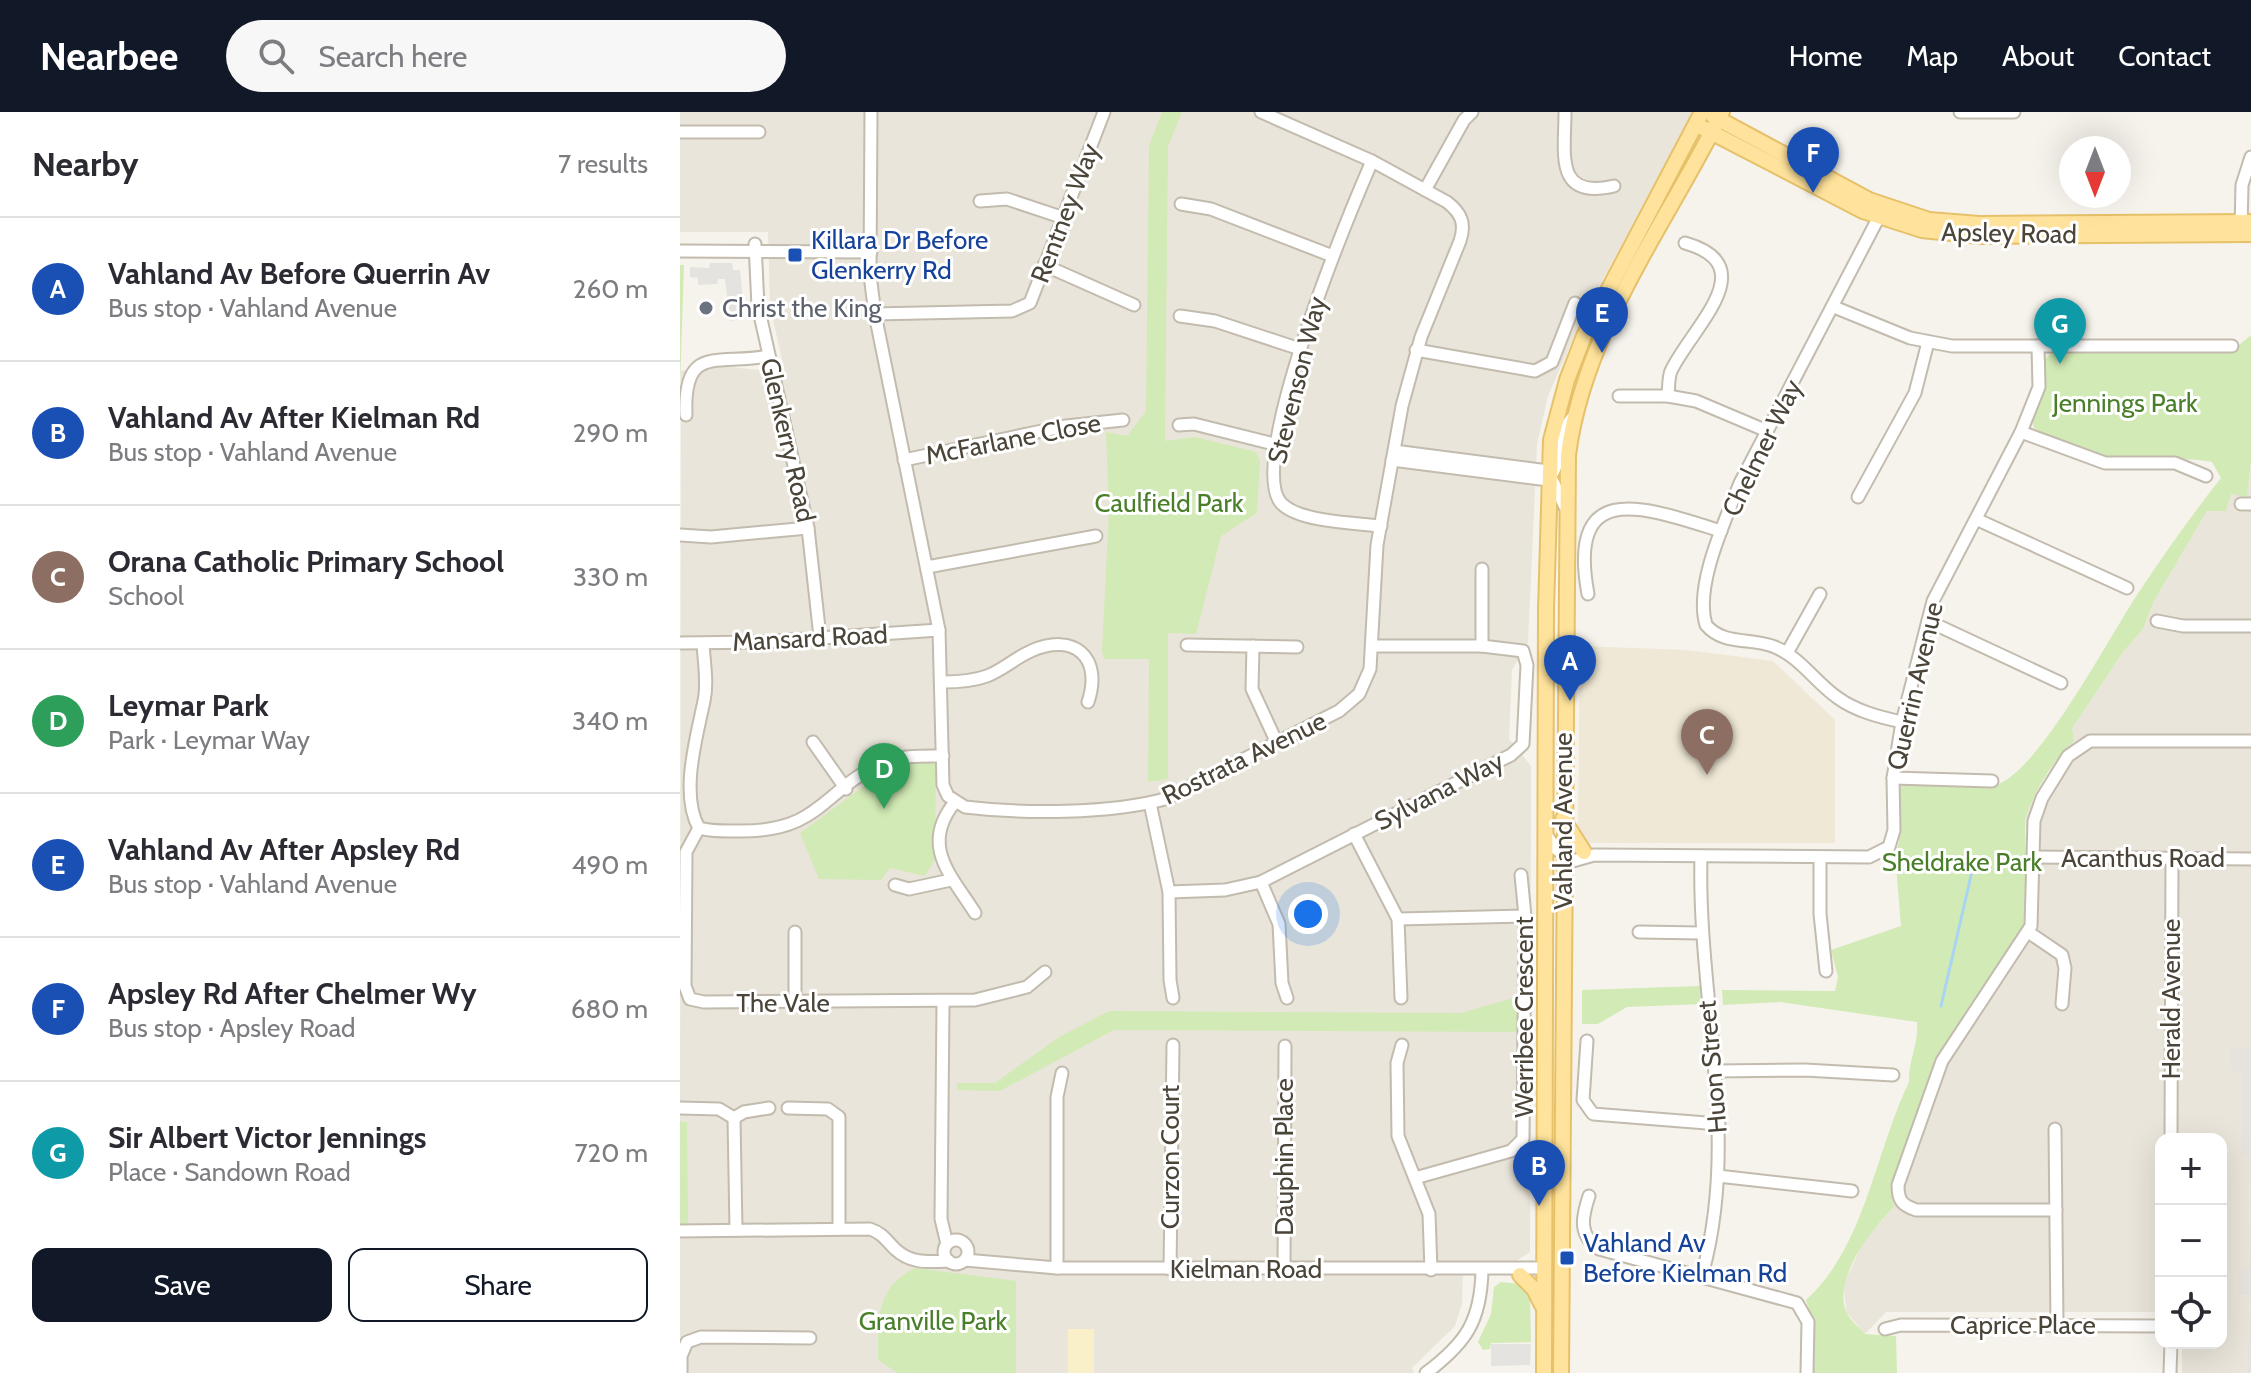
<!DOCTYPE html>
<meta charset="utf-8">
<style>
body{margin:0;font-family:Cabin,sans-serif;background:#f7f7f7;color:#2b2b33}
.controls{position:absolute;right:24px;bottom:24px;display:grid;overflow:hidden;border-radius:16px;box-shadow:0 8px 32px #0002}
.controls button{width:72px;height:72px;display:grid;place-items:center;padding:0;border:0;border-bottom:2px solid #e1e1e2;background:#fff;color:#2b2b33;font:40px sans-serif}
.compass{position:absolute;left:1379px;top:24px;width:72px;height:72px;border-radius:50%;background:#fff;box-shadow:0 8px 32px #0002;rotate:180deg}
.you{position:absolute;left:628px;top:802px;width:28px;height:28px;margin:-20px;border:6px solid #fff;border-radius:50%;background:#1a73e8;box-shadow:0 0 0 12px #1a73e833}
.badge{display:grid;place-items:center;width:52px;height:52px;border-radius:50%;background:#111827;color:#fff;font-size:26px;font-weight:700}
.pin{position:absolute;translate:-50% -66px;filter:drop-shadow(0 2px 4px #0008)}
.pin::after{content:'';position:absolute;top:42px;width:28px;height:24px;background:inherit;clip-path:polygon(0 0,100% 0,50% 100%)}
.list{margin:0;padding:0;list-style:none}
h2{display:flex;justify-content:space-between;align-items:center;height:104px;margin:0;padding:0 32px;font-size:34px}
h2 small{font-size:26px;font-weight:400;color:#7c7c81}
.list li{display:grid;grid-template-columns:52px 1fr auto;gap:24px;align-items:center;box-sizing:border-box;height:144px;padding:0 32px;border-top:2px solid #e1e1e2}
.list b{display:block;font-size:30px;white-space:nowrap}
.list p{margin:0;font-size:26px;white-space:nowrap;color:#7c7c81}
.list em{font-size:26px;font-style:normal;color:#7c7c81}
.actions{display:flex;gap:16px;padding:24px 32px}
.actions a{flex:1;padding:18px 0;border:2px solid #111827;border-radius:16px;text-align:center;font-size:28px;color:#111827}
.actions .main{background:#111827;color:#fff}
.icon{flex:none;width:44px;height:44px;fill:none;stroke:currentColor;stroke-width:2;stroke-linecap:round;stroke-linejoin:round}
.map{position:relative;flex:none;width:1571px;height:1261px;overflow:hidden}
header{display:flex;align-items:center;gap:48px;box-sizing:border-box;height:112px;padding:0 40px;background:#111827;color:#fff}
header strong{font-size:38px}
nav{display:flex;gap:44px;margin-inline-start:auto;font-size:28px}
.search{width:560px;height:72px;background:#f7f7f7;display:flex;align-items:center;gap:20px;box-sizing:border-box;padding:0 28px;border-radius:44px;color:#7c7c81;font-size:30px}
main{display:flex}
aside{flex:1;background:#fff}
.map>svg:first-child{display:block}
.residential{fill:#eae5da}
.industrial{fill:#e6e2dd}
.education{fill:#efe8d6}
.green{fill:#d2eab5}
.sand{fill:#f9efc9}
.parking{fill:#e5e3e0}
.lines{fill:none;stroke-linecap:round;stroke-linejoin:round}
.stream{stroke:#a9d4f2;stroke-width:3}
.minor-casing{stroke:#c2bbae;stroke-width:15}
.major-casing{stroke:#e6c16a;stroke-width:18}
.minor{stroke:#fff;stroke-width:11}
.major{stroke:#ffe39c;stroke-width:14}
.transit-dot{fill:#1a4fb4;stroke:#fff;stroke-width:3}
.worship-dot{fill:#6b7280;stroke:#fff;stroke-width:3}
.labels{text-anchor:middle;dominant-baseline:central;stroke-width:6;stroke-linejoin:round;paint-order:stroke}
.street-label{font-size:26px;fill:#4b4439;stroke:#fff}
.transit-label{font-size:26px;fill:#164399;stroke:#fff;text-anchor:start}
.worship-label{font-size:26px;fill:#5b616d;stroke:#fff;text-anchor:start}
.park-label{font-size:26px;fill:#4a7f2a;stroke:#fff}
</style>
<header>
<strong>Nearbee</strong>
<div class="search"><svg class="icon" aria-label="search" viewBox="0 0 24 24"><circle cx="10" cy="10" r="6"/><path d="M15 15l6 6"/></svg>Search here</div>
<nav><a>Home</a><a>Map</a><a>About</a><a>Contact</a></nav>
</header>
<main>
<aside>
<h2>Nearby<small>7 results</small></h2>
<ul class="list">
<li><span class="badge" style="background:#1a4fb4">A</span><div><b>Vahland Av Before Querrin Av</b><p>Bus stop · Vahland Avenue</p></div><em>260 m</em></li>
<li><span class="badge" style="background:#1a4fb4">B</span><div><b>Vahland Av After Kielman Rd</b><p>Bus stop · Vahland Avenue</p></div><em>290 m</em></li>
<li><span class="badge" style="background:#8d6e63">C</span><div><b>Orana Catholic Primary School</b><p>School</p></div><em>330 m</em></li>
<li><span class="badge" style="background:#2e9e5b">D</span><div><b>Leymar Park</b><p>Park · Leymar Way</p></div><em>340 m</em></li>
<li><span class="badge" style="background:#1a4fb4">E</span><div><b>Vahland Av After Apsley Rd</b><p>Bus stop · Vahland Avenue</p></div><em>490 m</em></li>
<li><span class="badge" style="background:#1a4fb4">F</span><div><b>Apsley Rd After Chelmer Wy</b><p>Bus stop · Apsley Road</p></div><em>680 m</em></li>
<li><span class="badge" style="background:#0f9aa8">G</span><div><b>Sir Albert Victor Jennings</b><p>Place · Sandown Road</p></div><em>720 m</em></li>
</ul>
<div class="actions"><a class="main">Save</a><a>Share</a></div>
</aside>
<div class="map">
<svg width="1571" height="1261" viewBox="0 0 1571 1261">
<rect width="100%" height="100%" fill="#f6f3ec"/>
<g class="residential">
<polygon points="0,0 1013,0 902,206 868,284 857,332 848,531 832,558 829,627 851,654 850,1140 836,1149 783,1149 782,1192 775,1214 732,1256 734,1261 0,1261 0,1113 7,1112 7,1010 0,1009 1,259 39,254 79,258 103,252 90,194 88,120 0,120"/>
<polygon points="1571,349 1571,935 1551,936 1551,959 1562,959 1561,1044 1570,1045 1569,1157 1559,1158 1559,1183 1570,1184 1567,1261 1502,1261 1502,1231 1541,1231 1541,1027 1481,1027 1481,1200 1206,1200 1185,1222 1167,1201 1163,1173 1185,1127 1214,1095 1211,1077 1267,932 1341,823 1348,739 1345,708 1351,691 1384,638 1394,629 1391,616 1443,540 1463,517 1474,489 1527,399 1551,382 1567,384"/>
</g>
<polygon class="industrial" points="1550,935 1571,935 1571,1261 1567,1261 1570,1184 1559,1183 1559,1157 1569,1156 1570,1046 1561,1045 1562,960 1551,959"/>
<polygon class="education" points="900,534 1007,538 1093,549 1155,608 1155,731 907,731 898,718"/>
<g class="green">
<polygon points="482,0 502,0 488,34 485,329 515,325 576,340 580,349 577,401 541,424 516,522 488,521 488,667 468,670 469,547 424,547 422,538 429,398 426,320 447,324 466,299 469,34"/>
<polygon points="0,153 4,153 0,274"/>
<path d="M1571,223V349L1567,385L1551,382L1546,399H1527L1474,489L1463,517L1443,540L1392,616L1394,629C1373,648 1353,681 1345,708L1347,809L1267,932L1211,1077L1214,1095C1192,1117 1149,1170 1168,1203C1172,1210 1180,1216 1185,1222L1216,1224L1217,1261H1133V1212L1126,1188C1185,1135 1195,1040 1229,970C1228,949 1239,932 1237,910L1100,890L1043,893L1042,878L1155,879L1158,865L1151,838L1221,814L1215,742L1219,730V677L1224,670L1318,672C1359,658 1429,526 1455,486C1482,445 1511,404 1541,366L1532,350C1496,343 1459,351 1424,345C1401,341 1374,329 1354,316L1352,309L1364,277V248L1375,237L1552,239Z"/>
<polygon points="228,649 256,652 255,747 245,764 210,756 201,768 139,767 120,721 187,672"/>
<polygon points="1020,874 1021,892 947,895 918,912 902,912 902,878"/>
<polygon points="840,884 840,920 434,918 320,979 277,978 277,971 315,971 379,925 429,899 781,901"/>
<polygon points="0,1009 7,1010 8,1112 0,1113"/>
<path d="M235,1156L336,1169V1261H218L198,1248C198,1208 195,1176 235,1156Z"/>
<polygon points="821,1170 840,1172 850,1185 851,1230 811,1231 810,1237 803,1238 798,1230 811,1202 814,1175"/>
</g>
<rect class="sand" x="388" y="1217" width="26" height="44"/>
<g class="parking">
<polygon points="30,151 52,151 53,158 60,158 65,207 50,209 45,167 38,167 37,172 18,173 18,166 10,165 10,155 29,156"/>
<polygon points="811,1232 851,1232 850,1253 811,1254"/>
</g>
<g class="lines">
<polyline class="stream" points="1261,894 1293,755"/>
<g class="minor-casing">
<g id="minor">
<path d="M191,0L190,163L195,202L259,518L263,673L268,684L285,695C343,702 430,702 485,687L659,599L679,582L690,557L697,433L722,294L741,225L780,129C786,111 781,101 767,90L692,49L581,0"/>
<path d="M885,0C885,42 874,88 934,74"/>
<polyline points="1280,0 1334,0"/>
<polyline points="0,20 79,20"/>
<path d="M692,49C670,100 565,350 601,391C618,410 676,411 701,414"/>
<polyline points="745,78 784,8 792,0"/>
<polyline points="300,89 327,87 384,106"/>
<polyline points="501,92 531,97 650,143"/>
<path d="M1202,99L1060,371C1045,409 1014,474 1026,513C1044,534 1071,525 1095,535C1121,546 1135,570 1158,586C1176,599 1199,605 1222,610"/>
<polyline points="1561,117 1562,73 1571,45"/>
<polyline points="75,132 78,194 128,416 140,525"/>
<polyline points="145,132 191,132"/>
<polyline points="0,139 191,140"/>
<polyline points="364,153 454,193"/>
<polyline points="1154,195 1230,226 1272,234 1552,234"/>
<polyline points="195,202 332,199 350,191 424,0"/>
<polyline points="500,204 535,209 620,237"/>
<polyline points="736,238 855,259 872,250 895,191"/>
<polyline points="939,284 988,284 1016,289 1087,319"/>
<path d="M988,284C989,276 988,266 991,259C1012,215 1085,154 1005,131"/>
<path d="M6,303C3,231 38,254 88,244"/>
<polyline points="499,313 514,312 598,333"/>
<polyline points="1341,320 1425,351 1495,351 1526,364"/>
<polyline points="714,339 868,359 885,395"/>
<polyline points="224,348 386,314 443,308"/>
<path d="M712,348L868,368C885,347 877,320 894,304"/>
<polyline points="1178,385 1235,281 1248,230"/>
<polyline points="1561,392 1571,392"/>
<polyline points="1298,408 1447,476"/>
<polyline points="0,423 31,425 128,416"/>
<polyline points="247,455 416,424"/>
<path d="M908,482C886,364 967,396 1041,419"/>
<polyline points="1248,509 1381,571"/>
<polyline points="1477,509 1503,514 1571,514"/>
<polyline points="0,531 80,530 259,518"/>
<path d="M23,532C24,550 28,571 24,589C16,627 0,683 19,716C33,720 47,719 62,719C141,719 143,678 202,651C221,643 243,644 263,644"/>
<polyline points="507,533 617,535"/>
<polyline points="573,534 572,577 597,631"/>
<polyline points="802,534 802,457"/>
<polyline points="1107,541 1140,482"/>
<path d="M263,570C278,570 293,569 307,564C323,558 335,546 351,539C394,520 423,545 408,590"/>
<polyline points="133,630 166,677"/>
<polyline points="1213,666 1312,669"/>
<path d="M275,690C239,734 272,764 295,801"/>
<polyline points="470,691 489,780 490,868 493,886"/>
<polyline points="19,716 6,740 5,874 10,887 24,890 295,888 347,875 365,860"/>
<polyline points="674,722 718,807 721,886"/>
<polyline points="866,722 876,737 893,749 914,743 1189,745 1209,735 1214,718 1213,666 1222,610 1253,489 1341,320 1359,275 1358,234"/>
<path d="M1021,745C1017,884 1061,1026 1022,1163"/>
<polyline points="1140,745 1140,802 1146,859"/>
<polyline points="1354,745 1571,747"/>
<polyline points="581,770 599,812 602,871 607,886"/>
<polyline points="215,773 229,777 271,768"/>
<polyline points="489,780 545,778 581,770 831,643 843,632 847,553 843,539 802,534 694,534"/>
<polyline points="718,807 845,804"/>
<polyline points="959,820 1021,821"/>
<polyline points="1348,820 1382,843 1385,856 1382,892"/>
<polyline points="115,891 115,820"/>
<polyline points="263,891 261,1107 267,1132"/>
<polyline points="907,929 903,988 913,1002 1039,1012"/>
<polyline points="722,933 717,951 718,1024 749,1102 751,1158"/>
<polyline points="1035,959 1125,958 1213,963"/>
<polyline points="0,996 39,997 54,1006 56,1118"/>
<polyline points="108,996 148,997 159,1005 159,1116"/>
<polyline points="54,1006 64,1000 89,996"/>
<polyline points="1375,1017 1377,1212"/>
<polyline points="1491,1027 1492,746"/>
<polyline points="1038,1064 1172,1079"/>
<polyline points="735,1066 831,1039 843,1027 845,804 841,763"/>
<path d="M909,1084C902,1105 898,1123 919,1137L1117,1191L1128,1210L1127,1261"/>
<path d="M1376,1098H1236C1222,1093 1218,1089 1218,1073L1262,949L1351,814L1354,709L1362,686L1388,644L1410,629H1571"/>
<path d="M0,1119L190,1117C202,1121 206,1128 215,1137C231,1152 248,1150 269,1149"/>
<circle cx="276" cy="1140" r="12"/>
<polyline points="285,1148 377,1156 858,1156"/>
<polyline points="377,1156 377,985 382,961"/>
<polyline points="490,1157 493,933"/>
<polyline points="604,1157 605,934"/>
<polyline points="1205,1217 1221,1213 1481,1214"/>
<polyline points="1,1261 1,1244 7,1230 21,1225 130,1226"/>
<path d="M746,1261C786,1231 801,1209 802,1158"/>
<polyline points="1490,1261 1491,1231"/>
</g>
</g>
<g class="major-casing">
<g id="major">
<polyline points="1033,4 1189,88 1249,108 1299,112 1571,110"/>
<polyline points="1023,16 1183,99 1242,118 1300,124 1571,122"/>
<polyline points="883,707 904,740"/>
<polyline points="840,1163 854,1177 862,1193"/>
<polyline points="864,1261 866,498 871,328 887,268 904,224 1022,0"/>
<path d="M881,1261L888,343C904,218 987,111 1042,0"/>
</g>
</g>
<use href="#minor" class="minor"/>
<use href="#major" class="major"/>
</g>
<g class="transit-dot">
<rect x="107" y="135" width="16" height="16" rx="4"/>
<rect x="879" y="1138" width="16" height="16" rx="4"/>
</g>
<circle class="worship-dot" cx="26" cy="196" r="8"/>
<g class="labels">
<g class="street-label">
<text transform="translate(385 101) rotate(-69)">Rentney Way</text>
<text transform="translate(1329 121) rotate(1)">Apsley Road</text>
<text transform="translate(617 268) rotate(-76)">Stevenson Way</text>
<text transform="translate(333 327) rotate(-11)">McFarlane Close</text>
<text transform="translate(108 328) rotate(77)">Glenkerry Road</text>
<text transform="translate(1082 336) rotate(-64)">Chelmer Way</text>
<text transform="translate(130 526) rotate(-3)">Mansard Road</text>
<text transform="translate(1235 574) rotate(-77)">Querrin Avenue</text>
<text transform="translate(564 646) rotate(-26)">Rostrata Avenue</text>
<text transform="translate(759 679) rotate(-27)">Sylvana Way</text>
<text transform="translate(883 709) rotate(-90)">Vahland Avenue</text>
<text x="1463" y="746">Acanthus Road</text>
<text transform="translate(1491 887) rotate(-90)">Herald Avenue</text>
<text x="103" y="891">The Vale</text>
<text transform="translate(844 905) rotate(-90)">Werribee Crescent</text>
<text transform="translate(1032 955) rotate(-95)">Huon Street</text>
<text transform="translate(490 1045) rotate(-90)">Curzon Court</text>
<text transform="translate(604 1045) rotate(-90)">Dauphin Place</text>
<text x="566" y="1157">Kielman Road</text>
<text x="1343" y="1213">Caprice Place</text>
</g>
<g class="transit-label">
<text x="131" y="128">Killara Dr Before<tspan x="131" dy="30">Glenkerry Rd</tspan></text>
<text x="903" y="1131">Vahland Av<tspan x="903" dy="30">Before Kielman Rd</tspan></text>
</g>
<g class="worship-label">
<text x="42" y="196">Christ the King</text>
</g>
<g class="park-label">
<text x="1445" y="291">Jennings Park</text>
<text x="489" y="391">Caulfield Park</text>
<text x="1282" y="750">Sheldrake Park</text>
<text x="253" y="1209">Granville Park</text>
</g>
</g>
</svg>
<div class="controls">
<button>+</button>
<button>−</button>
<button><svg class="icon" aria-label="locate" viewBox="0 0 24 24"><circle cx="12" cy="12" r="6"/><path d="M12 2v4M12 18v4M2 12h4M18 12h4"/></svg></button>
</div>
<svg class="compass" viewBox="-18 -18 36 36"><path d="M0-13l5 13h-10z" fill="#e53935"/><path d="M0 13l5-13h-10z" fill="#7c7c81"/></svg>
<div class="you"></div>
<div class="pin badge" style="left:890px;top:589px;background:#1a4fb4">A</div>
<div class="pin badge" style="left:859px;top:1094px;background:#1a4fb4">B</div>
<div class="pin badge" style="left:1027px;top:663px;background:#8d6e63">C</div>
<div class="pin badge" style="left:204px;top:697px;background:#2e9e5b">D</div>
<div class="pin badge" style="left:922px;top:241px;background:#1a4fb4">E</div>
<div class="pin badge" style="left:1133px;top:81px;background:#1a4fb4">F</div>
<div class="pin badge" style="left:1380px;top:252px;background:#0f9aa8">G</div>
</div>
</main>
